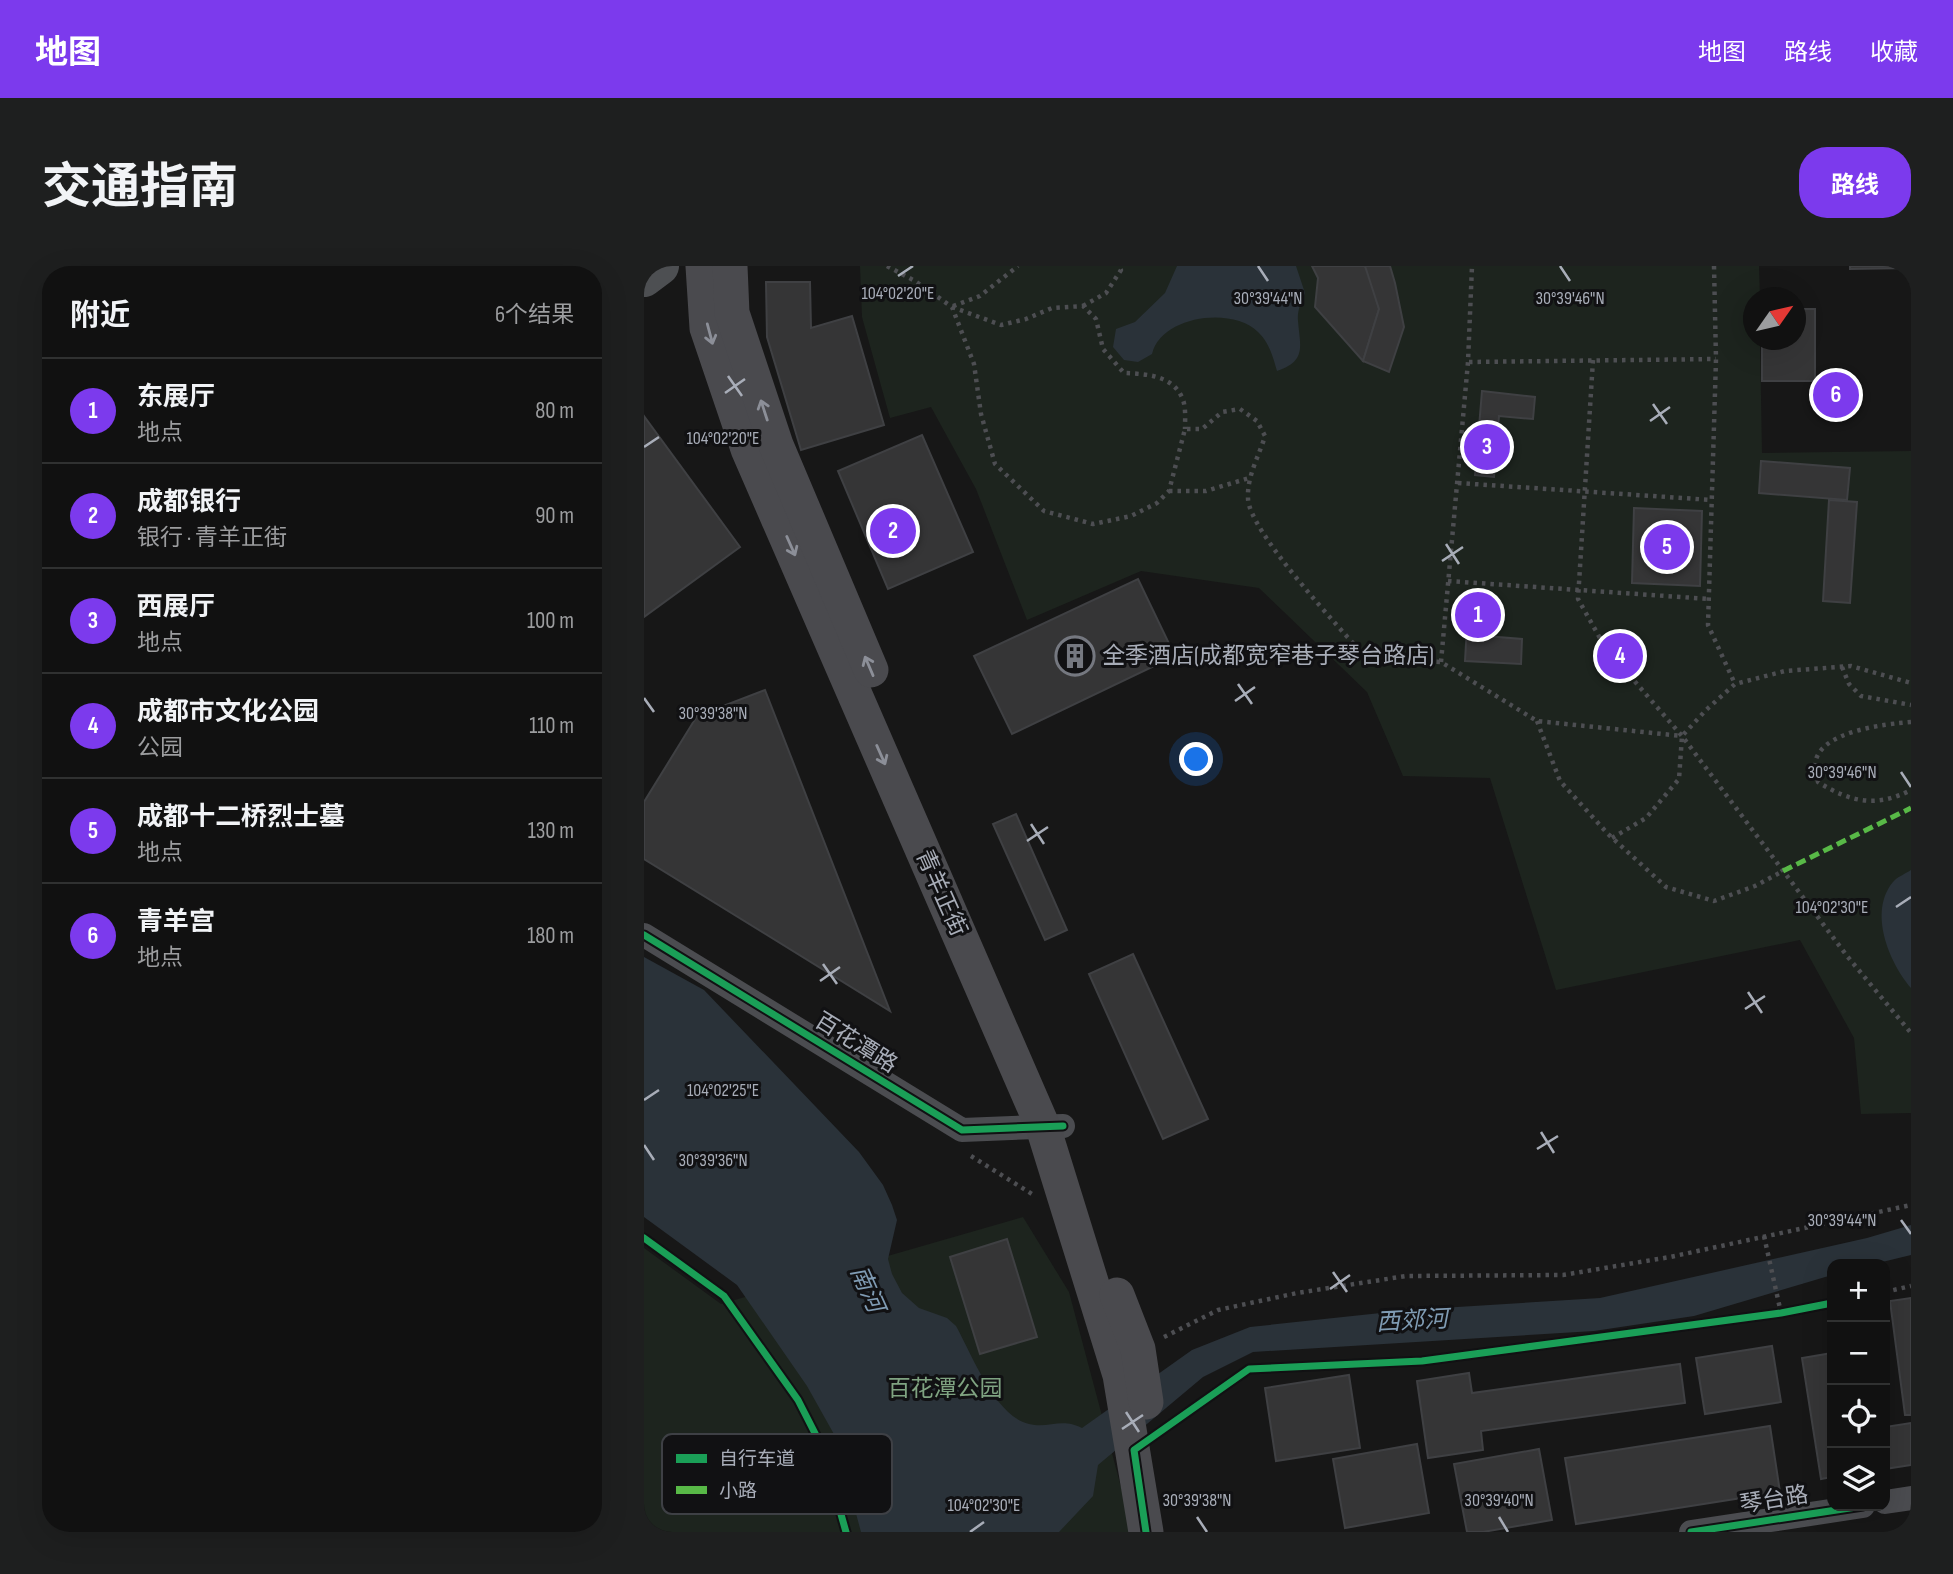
<!DOCTYPE html>
<html lang="zh">
<meta charset="utf-8">
<style>
body{margin:0;font-family:"Sofia Sans Condensed","Noto Sans SC",sans-serif;background:#1e1f1f;color:#f1f3f6}
.controls{position:absolute;right:21px;bottom:21px;display:grid;overflow:hidden;border-radius:14px;box-shadow:0 7px 28px #0002}
.controls button{width:63px;height:63px;display:grid;place-items:center;padding:0;border:0;border-bottom:2px solid #303131;background:#111;color:#f1f3f6;font:35px sans-serif}
.compass{position:absolute;left:1099px;top:21px;width:63px;height:63px;border-radius:50%;background:#111;box-shadow:0 7px 28px #0002;rotate:56deg}
.you{position:absolute;left:553px;top:494px;width:24px;height:24px;margin:-18px;border:5px solid #fff;border-radius:50%;background:#1a73e8;box-shadow:0 0 0 10px #1a73e833}
.badge{display:grid;place-items:center;width:46px;height:46px;border-radius:50%;background:#7c3aed;color:#fff;font-size:23px;font-weight:700}
.pin{position:absolute;translate:-50% -50%;border:4px solid #fff;box-shadow:0 2px 7px #0006}
.list{margin:0;padding:0;list-style:none}
h2{display:flex;justify-content:space-between;align-items:center;height:91px;margin:0;padding:0 28px;font-size:30px}
h2 small{font-size:23px;font-weight:400;color:#9c9d9f}
.list li{display:grid;grid-template-columns:46px 1fr auto;gap:21px;align-items:center;box-sizing:border-box;height:105px;padding:0 28px;border-top:2px solid #303131}
.list b{display:block;font-size:26px;white-space:nowrap}
.list p{margin:0;font-size:23px;white-space:nowrap;color:#9c9d9f}
.list em{font-size:23px;font-style:normal;color:#9c9d9f}
.icon{flex:none;width:38px;height:38px;fill:none;stroke:currentColor;stroke-width:2;stroke-linecap:round;stroke-linejoin:round}
.map{position:relative;flex:none;width:1267px;height:1266px;overflow:hidden;border-radius:28px}
header{display:flex;align-items:center;gap:42px;box-sizing:border-box;height:98px;padding:0 35px;background:#7c3aed;color:#fff}
header strong{font-size:33px}
nav{display:flex;gap:38px;margin-inline-start:auto;font-size:24px}
.intro{display:flex;align-items:center;justify-content:space-between;box-sizing:border-box;height:168px;padding:0 42px}
h1{margin:0;font-size:49px}
.button{padding:18px 32px;border-radius:28px;background:#7c3aed;color:#fff;font-size:24px;font-weight:700}
main{display:flex;gap:42px;padding:0 42px}
aside{flex:1;background:#111;border-radius:28px;box-shadow:0 7px 28px #0002}
.map>svg:first-child{display:block}
.green{fill:#1d241e}
.water{fill:#2a3239}
.building{fill:#353536;stroke:#3f4043;stroke-width:2}
.lines{fill:none;stroke-linecap:round;stroke-linejoin:round}
.path{stroke:#4d4e52;stroke-width:4.5;stroke-dasharray:3.5 5;stroke-linecap:butt}
.street{stroke:#4b4c50;stroke-width:24}
.secondary{stroke:#4a4a4e;stroke-width:35}
.primary{stroke:#4d4f52;stroke-width:38}
.quiet{stroke:#58b947;stroke-width:5;stroke-dasharray:10 5;stroke-linecap:butt}
.cycleway-casing{stroke:#111113;stroke-width:11}
.cycleway{stroke:#1a9f57;stroke-width:7}
.oneway{stroke:#8c8f98}
.ticks{fill:none;stroke:#a8adb8;stroke-width:2.5}
.labels{text-anchor:middle;dominant-baseline:central;stroke-width:6;stroke-linejoin:round;paint-order:stroke}
.poi-label{font-size:23px;fill:#a8adb8;stroke:#111113;text-anchor:start}
.street-label{font-size:23px;fill:#a8adb8;stroke:#111113}
.park-label{font-size:23px;fill:#7fa381;stroke:#111113}
.water-label{font-size:24px;font-style:italic;fill:#7f9bb3;stroke:#111113}
.key{fill:#111113;stroke:#3e4045;stroke-width:2}
.key-label{font-size:19px;fill:#a8adb8}
.ticks-label{font-size:18px;text-anchor:middle;fill:#a8adb8;stroke:#111113;stroke-width:6;stroke-linejoin:round;paint-order:stroke}
</style>
<header>
<strong>地图</strong>
<nav><a>地图</a><a>路线</a><a>收藏</a></nav>
</header>
<div class="intro"><h1>交通指南</h1><a class="button">路线</a></div>
<main>
<aside>
<h2>附近<small>6个结果</small></h2>
<ul class="list">
<li><span class="badge">1</span><div><b>东展厅</b><p>地点</p></div><em>80 m</em></li>
<li><span class="badge">2</span><div><b>成都银行</b><p>银行 · 青羊正街</p></div><em>90 m</em></li>
<li><span class="badge">3</span><div><b>西展厅</b><p>地点</p></div><em>100 m</em></li>
<li><span class="badge">4</span><div><b>成都市文化公园</b><p>公园</p></div><em>110 m</em></li>
<li><span class="badge">5</span><div><b>成都十二桥烈士墓</b><p>地点</p></div><em>130 m</em></li>
<li><span class="badge">6</span><div><b>青羊宫</b><p>地点</p></div><em>180 m</em></li>
</ul>
</aside>
<div class="map">
<svg width="1267" height="1266" viewBox="0 0 1267 1266">
<rect width="100%" height="100%" fill="#171717"/>
<g class="green">
<polygon points="216,0 1115,0 1116,31 1110,32 1110,74 1116,74 1118,187 1267,185 1267,847 1217,848 1210,772 1156,674 912,724 846,512 759,510 723,426 615,322 497,305 383,354 332,223 287,141 246,152 218,51"/>
<polygon points="379,951 425,1026 489,1266 0,1266 0,982 77,1038"/>
</g>
<g class="water">
<path d="M533,0H652L661,27C657,36 653,45 654,55C656,80 663,95 633,105C629,91 625,76 614,66C588,40 517,50 508,88L494,96L480,94L469,81L472,63L491,56L521,27Z"/>
<path d="M1267,604V722C1245,696 1224,646 1249,616C1253,611 1261,608 1267,604Z"/>
<path d="M0,691L60,724L215,886L239,919L248,939L253,954L244,993L248,1008L258,1027L275,1042L303,1052L312,1060C328,1089 351,1150 385,1158C405,1163 417,1151 438,1162L548,1084L606,1061L765,1044L956,1032L1223,972L1267,959V989L1230,998H1188V1009L1050,1050L950,1065L609,1086L559,1111L454,1199L449,1230L415,1266H217L191,1170L163,1120L93,1019L0,951Z"/>
</g>
<g class="building">
<polygon points="668,0 721,0 724,6 735,43 719,95 671,41 674,12"/>
<polygon points="721,0 746,0 751,17 760,61 745,106 719,95 735,43"/>
<polygon points="1206,0 1267,0 1267,2 1206,3"/>
<polygon points="122,16 166,16 167,62 208,50 240,159 157,184 123,71"/>
<polygon points="1152,43 1171,43 1171,115 1118,115 1118,74 1152,74"/>
<polygon points="838,125 891,131 889,153 855,150 850,211 831,209"/>
<polygon points="0,150 96,281 0,351"/>
<polygon points="278,169 329,286 244,323 194,205"/>
<polygon points="1117,195 1206,202 1203,234 1115,227"/>
<polygon points="1185,234 1213,236 1206,337 1179,335"/>
<polygon points="990,242 1058,245 1056,320 988,317"/>
<polygon points="494,313 531,390 368,468 330,390"/>
<polygon points="825,326 845,327 842,370 878,373 877,398 821,395"/>
<polygon points="121,424 246,745 0,593 0,536 53,450"/>
<polygon points="372,548 423,664 401,674 349,558"/>
<polygon points="489,688 564,853 519,873 445,708"/>
<polygon points="363,973 393,1071 336,1088 306,991"/>
<polygon points="1267,1032 1267,1149 1261,1149 1246,1035"/>
<polygon points="1128,1080 1137,1136 1061,1148 1052,1092"/>
<polygon points="1188,1087 1188,1211 1177,1213 1158,1092"/>
<polygon points="1036,1098 1041,1137 837,1165 839,1184 784,1192 773,1115 825,1107 828,1127"/>
<polygon points="705,1109 716,1182 632,1195 621,1122"/>
<polygon points="1267,1157 1267,1199 1241,1203 1241,1161"/>
<polygon points="1126,1160 1136,1226 932,1258 921,1192"/>
<polygon points="773,1178 785,1247 701,1262 689,1193"/>
<polygon points="895,1183 908,1254 839,1266 823,1266 810,1198"/>
</g>
<g class="lines">
<g class="path">
<path d="M243,0L271,15L308,41L330,98L337,148L351,198L400,245L449,258L487,250L513,237L525,225L541,163H558L578,146L596,143L613,155L621,170C615,190 603,210 604,232C604,265 698,364 723,393L797,396L893,455L1038,470"/>
<polyline points="1070,0 1072,93 1064,359 1091,418"/>
<polyline points="309,40 336,30 374,0"/>
<polyline points="439,40 462,27 477,4 474,0"/>
<path d="M308,41L357,59L382,53L408,42L439,40L452,53L459,83L480,107C502,108 530,109 539,134C542,142 541,154 541,163"/>
<polyline points="949,94 934,333 961,381 1038,470 1203,690 1267,767"/>
<polyline points="825,96 1072,93"/>
<polyline points="814,217 1068,234"/>
<polyline points="525,225 562,225 605,212"/>
<polyline points="804,315 1065,333"/>
<polyline points="797,396 824,96 828,0"/>
<polyline points="1198,401 1205,418 1217,430 1267,439"/>
<polyline points="893,455 916,515 964,568 1022,621 1070,635 1111,620 1139,605"/>
<path d="M1267,456C1242,458 1173,465 1171,499C1170,504 1173,511 1174,516C1206,536 1232,542 1267,524"/>
<polyline points="968,572 1002,552 1035,513 1038,470 1062,444 1091,418 1141,405 1207,400 1267,417"/>
<polyline points="327,890 388,928"/>
<polyline points="1120,970 1137,1047"/>
<polyline points="0,972 80,1030 154,1134 178,1181 202,1266"/>
<polyline points="1241,1026 1267,1020"/>
<polyline points="520,1071 574,1044 653,1027 762,1010 919,1009 1026,991 1267,939"/>
<polyline points="523,1161 605,1103 778,1095 1137,1047 1188,1037"/>
</g>
<g class="street">
<polyline points="0,669 318,864 419,860"/>
<polyline points="1241,1236 1267,1232"/>
<polyline points="1047,1266 1219,1240"/>
</g>
<g class="secondary">
<polyline points="59,0 63,62 104,183 399,861 476,1109 502,1266"/>
<polyline points="86,0 88,47 132,179 227,404"/>
<polyline points="473,1029 494,1083 502,1136"/>
</g>
<polyline class="primary" points="0,12 16,0"/>
<polyline class="quiet" points="1139,605 1267,542"/>
<g class="cycleway-casing">
<g id="cycleway">
<polyline points="0,669 318,864 419,860"/>
<polyline points="0,972 80,1030 154,1134 178,1181 202,1266"/>
<polyline points="502,1266 490,1184 605,1103 778,1095 1137,1047 1188,1037"/>
<polyline points="1047,1266 1219,1240"/>
</g>
</g>
<use href="#cycleway" class="cycleway"/>
</g>
<defs><path id="oneway-shaft" d="M-6 0H5M1.5-3L5.5 0L1.5 3" fill="none" stroke-width="1.6" stroke-linecap="round" stroke-linejoin="round" transform="scale(1.75)"/></defs>
<g class="oneway">
<use href="#oneway-shaft" transform="translate(66 68) rotate(75)"/>
<use href="#oneway-shaft" transform="translate(120 144) rotate(-108)"/>
<use href="#oneway-shaft" transform="translate(147 280) rotate(66)"/>
<use href="#oneway-shaft" transform="translate(225 400) rotate(-113)"/>
<use href="#oneway-shaft" transform="translate(237 489) rotate(66)"/>
</g>
<path class="ticks" d="M614,0L624,15M916,0L926,15M254,10L269,0M84,110L98,130M81,127L101,113M1009,138L1023,158M1006,155L1026,141M0,181L15,171M802,278L815,298M798,295L819,281M594,418L608,438M0,432L10,446M591,435L611,421M1257,506L1267,521M387,558L400,578M383,575L404,561M1252,641L1267,631M179,698L193,718M176,715L196,701M1104,726L1118,747M1101,743L1121,730M0,834L15,824M897,866L910,887M0,879L10,894M893,883L914,870M1257,954L1267,968M689,1006L703,1026M686,1023L706,1009M482,1146L495,1166M478,1163L499,1149M553,1251L563,1266M855,1251L864,1266M326,1266L340,1256"/>
<defs>
<g id="building-ring" transform="scale(2.0125)"><circle r="9.5" fill="#111113" stroke="#757880" stroke-width="1.5"/><path d="M-4-6H4V6H1V3H-1V6H-4ZM-2.5-4.3h1.7v1.8h-1.7ZM.8-4.3h1.7v1.8H.8ZM-2.5-1h1.7V.8h-1.7ZM.8-1h1.7V.8H.8Z" fill="#757880"/></g>
</defs>
<g fill-rule="evenodd">
<use href="#building-ring" x="431" y="390"/>
</g>
<g class="labels">
<g class="poi-label">
<text x="458" y="390">全季酒店(成都宽窄巷子琴台路店)</text>
</g>
<g class="street-label">
<text transform="translate(297 627) rotate(66)">青羊正街</text>
<text transform="translate(212 777) rotate(32)">百花潭路</text>
<text transform="translate(1130 1234) rotate(-9)">琴台路</text>
</g>
<g class="park-label">
<text x="301" y="1123">百花潭公园</text>
</g>
<g class="water-label">
<text transform="translate(223 1023) rotate(66)">南河</text>
<text transform="translate(768 1055) rotate(-3)">西郊河</text>
</g>
</g>
<rect x="18" y="1168" width="230" height="80" rx="10" class="key"/>
<rect x="32" y="1188" width="31" height="9" fill="#1a9f57"/>
<rect x="32" y="1220" width="31" height="8" fill="#58b947"/>
<g class="key-label">
<text x="75" y="1199">自行车道</text>
<text x="75" y="1231">小路</text>
</g>
<g class="ticks-label">
<text x="254" y="33">104°02'20"E</text>
<text x="624" y="38">30°39'44"N</text>
<text x="926" y="38">30°39'46"N</text>
<text x="79" y="178">104°02'20"E</text>
<text x="69" y="453">30°39'38"N</text>
<text x="1198" y="512">30°39'46"N</text>
<text x="1188" y="647">104°02'30"E</text>
<text x="79" y="830">104°02'25"E</text>
<text x="69" y="900">30°39'36"N</text>
<text x="1198" y="960">30°39'44"N</text>
<text x="553" y="1240">30°39'38"N</text>
<text x="855" y="1240">30°39'40"N</text>
<text x="340" y="1245">104°02'30"E</text>
</g>
</svg>
<div class="controls">
<button>+</button>
<button>−</button>
<button><svg class="icon" aria-label="locate" viewBox="0 0 24 24"><circle cx="12" cy="12" r="6"/><path d="M12 2v4M12 18v4M2 12h4M18 12h4"/></svg></button>
<button><svg class="icon" aria-label="layers" viewBox="0 0 24 24"><path d="M12 4l9 5-9 5-9-5zM3 14l9 5 9-5"/></svg></button>
</div>
<svg class="compass" viewBox="-18 -18 36 36"><path d="M0-13l5 13h-10z" fill="#e53935"/><path d="M0 13l5-13h-10z" fill="#9c9d9f"/></svg>
<div class="you"></div>
<div class="pin badge" style="left:834px;top:349px">1</div>
<div class="pin badge" style="left:249px;top:265px">2</div>
<div class="pin badge" style="left:843px;top:181px">3</div>
<div class="pin badge" style="left:976px;top:390px">4</div>
<div class="pin badge" style="left:1023px;top:281px">5</div>
<div class="pin badge" style="left:1192px;top:129px">6</div>
</div>
</main>
